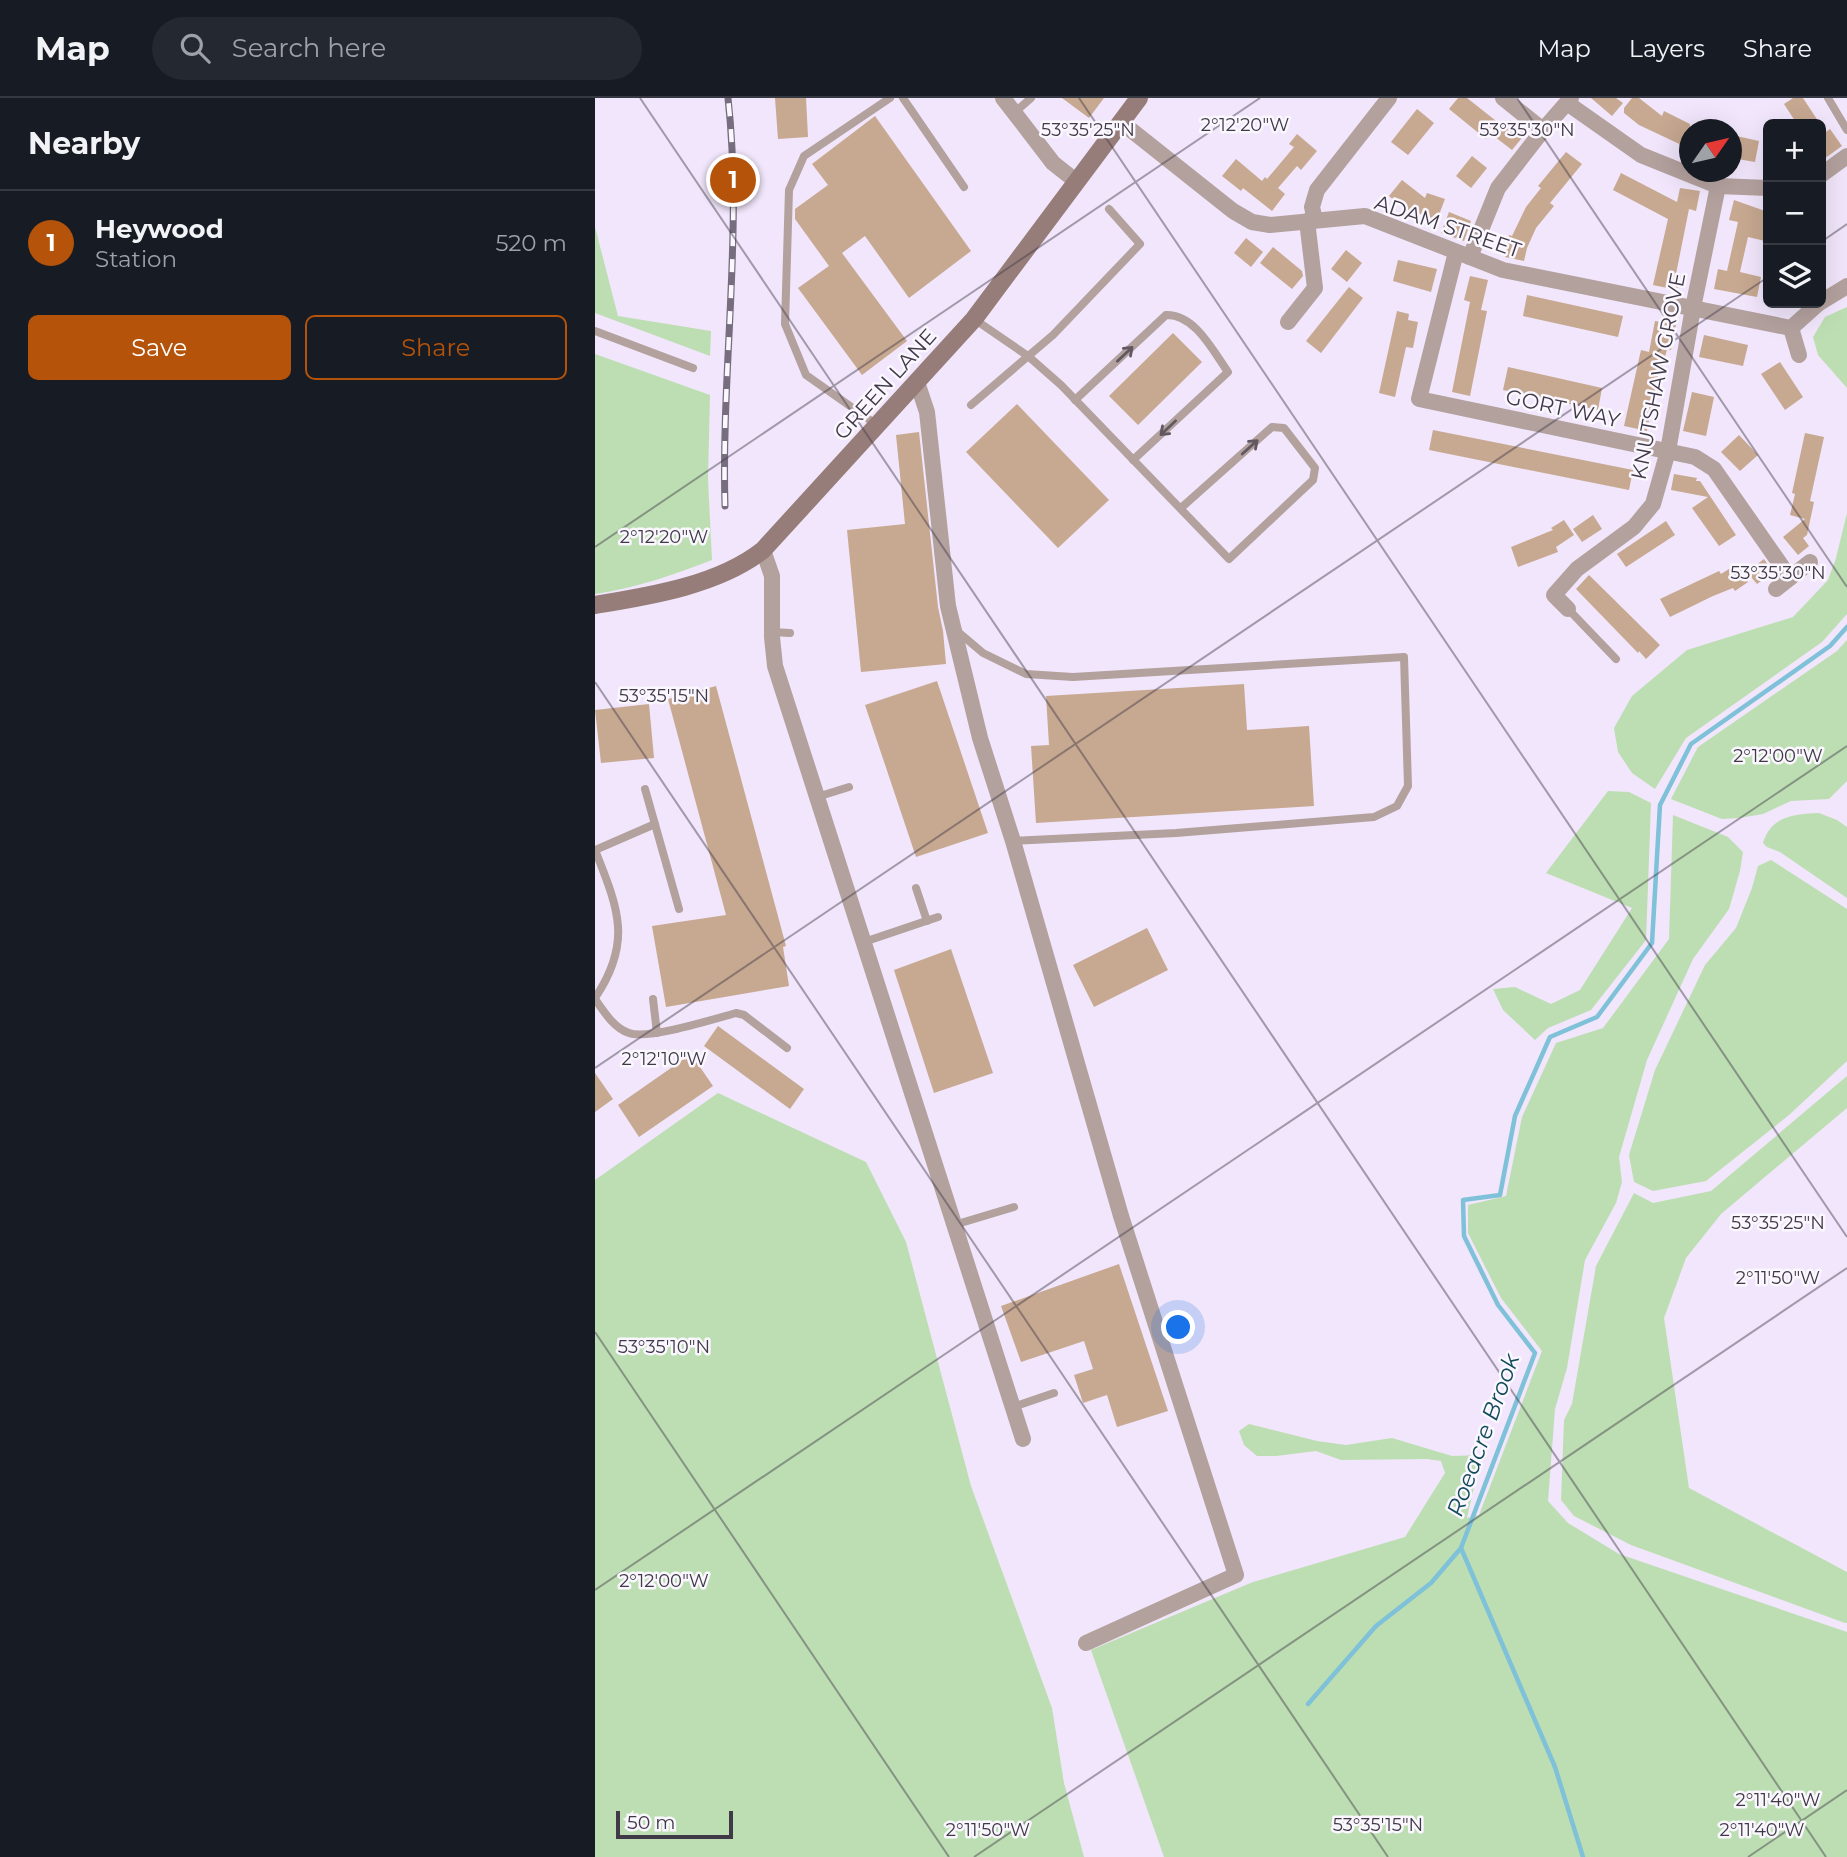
<!DOCTYPE html>
<meta charset="utf-8">
<style>
body{margin:0;font-family:Montserrat,sans-serif;background:#242831;color:#f1f3f6}
.controls{position:absolute;right:21px;top:21px;display:grid;overflow:hidden;border-radius:10px;box-shadow:0 7px 28px #0002}
.controls button{width:63px;height:63px;display:grid;place-items:center;padding:0;border:0;border-bottom:2px solid #363941;background:#171b24;color:#f1f3f6;font:35px sans-serif}
.compass{position:absolute;left:1084px;top:21px;width:63px;height:63px;border-radius:50%;background:#171b24;box-shadow:0 7px 28px #0002;rotate:56deg}
.scale{position:absolute;left:21px;bottom:18px;width:117px;box-sizing:border-box;padding-left:7px;border:4px solid #403947;border-top:0;font-size:19px;line-height:24px;white-space:nowrap;color:#403947;-webkit-text-stroke:5px #faf7fe;paint-order:stroke}
.you{position:absolute;left:584px;top:1230px;width:24px;height:24px;margin:-18px;border:5px solid #fff;border-radius:50%;background:#1a73e8;box-shadow:0 0 0 10px #1a73e833}
.badge{display:grid;place-items:center;width:46px;height:46px;border-radius:50%;background:#b45309;color:#fff;font-size:23px;font-weight:700}
.pin{position:absolute;translate:-50% -50%;border:4px solid #fff;box-shadow:0 2px 7px #0006}
.list{margin:0;padding:0;list-style:none}
h2{display:flex;justify-content:space-between;align-items:center;height:91px;margin:0;padding:0 28px;font-size:30px}
h2 small{font-size:23px;font-weight:400;color:#9ea1a6}
.list li{display:grid;grid-template-columns:46px 1fr auto;gap:21px;align-items:center;box-sizing:border-box;height:105px;padding:0 28px;border-top:2px solid #363941}
.list b{display:block;font-size:26px;white-space:nowrap}
.list p{margin:0;font-size:23px;white-space:nowrap;color:#9ea1a6}
.list em{font-size:23px;font-style:normal;color:#9ea1a6}
.actions{display:flex;gap:14px;padding:21px 28px}
.actions a{flex:1;padding:16px 0;border:2px solid #b45309;border-radius:10px;text-align:center;font-size:24px;color:#b45309}
.actions .main{background:#b45309;color:#fff}
.icon{flex:none;width:38px;height:38px;fill:none;stroke:currentColor;stroke-width:2;stroke-linecap:round;stroke-linejoin:round}
.map{position:relative;flex:none;width:1252px;height:1759px;overflow:hidden}
header{display:flex;align-items:center;gap:42px;box-sizing:border-box;height:98px;padding:0 35px;background:#171b24;border-bottom:2px solid #363941}
header strong{font-size:33px}
nav{display:flex;gap:38px;margin-inline-start:auto;font-size:24px}
.search{width:490px;height:63px;background:#242831;display:flex;align-items:center;gap:18px;box-sizing:border-box;padding:0 24px;border-radius:38px;color:#9ea1a6;font-size:26px}
main{display:flex}
aside{flex:1;background:#171b24}
.map>svg:first-child{display:block}
.green{fill:#bddeb2}
.lines{fill:none;stroke-linecap:round;stroke-linejoin:round}
.stream{stroke:#7ec1d8;stroke-width:4.5}
.building{fill:#c7a891}
.lane{stroke:#b3a19e;stroke-width:8}
.street{stroke:#b3a19e;stroke-width:16}
.secondary{stroke:#977d79;stroke-width:18}
.rail-casing{stroke:#766d7e;stroke-width:7}
.rail{stroke:#faf7fe;stroke-width:4.5;stroke-dasharray:13;stroke-linecap:butt}
.oneway{stroke:#625861}
.ticks{fill:none;stroke:#403947;stroke-width:2;stroke-opacity:0.45}
.labels{text-anchor:middle;dominant-baseline:central;stroke-width:5;stroke-linejoin:round;paint-order:stroke}
.street-label{font-size:21px;fill:#403947;stroke:#faf7fe}
.water-label{font-size:23px;font-style:italic;fill:#114a5b;stroke:#faf7fe}
.ticks-label{font-size:18px;text-anchor:middle;fill:#403947;stroke:#faf7fe;stroke-width:5;stroke-linejoin:round;paint-order:stroke}
</style>
<header>
<strong>Map</strong>
<div class="search"><svg class="icon" aria-label="search" viewBox="0 0 24 24"><circle cx="10" cy="10" r="6"/><path d="M15 15l6 6"/></svg>Search here</div>
<nav><a>Map</a><a>Layers</a><a>Share</a></nav>
</header>
<main>
<aside>
<h2>Nearby<small></small></h2>
<ul class="list">
<li><span class="badge">1</span><div><b>Heywood</b><p>Station</p></div><em>520 m</em></li>
</ul>
<div class="actions"><a class="main">Save</a><a>Share</a></div>
</aside>
<div class="map">
<svg width="1252" height="1759" viewBox="0 0 1252 1759">
<rect width="100%" height="100%" fill="#f1e6fb"/>
<g class="green">
<polygon points="0,129 23,218 116,233 115,258 0,215"/>
<polygon points="1252,209 1252,290 1223,257 1218,239 1230,219"/>
<path d="M0,256L115,297L113,381L117,462C78,477 41,490 0,496Z"/>
<polygon points="1252,415 1252,516 1227,544 1091,640 1060,691 1037,675 1023,654 1019,630 1037,598 1092,552 1198,519 1233,482 1241,460"/>
<polygon points="1252,542 1252,683 1234,701 1196,703 1168,716 1144,720 1127,721 1076,701 1103,649 1242,553"/>
<polygon points="1013,693 1034,694 1056,705 1051,842 996,912 953,930 940,942 908,912 898,891 920,889 956,906 985,892 1037,810 951,775"/>
<path d="M1224,715L1242,722L1252,729V800L1185,754L1172,749L1168,745C1176,718 1199,716 1224,715Z"/>
<polygon points="1078,717 1133,739 1148,754 1145,773 1134,811 1098,861 1052,962 1024,1059 1027,1084 1021,1105 990,1162 972,1270 960,1311 953,1403 973,1425 1024,1456 1252,1534 1252,1759 569,1759 496,1552 658,1484 810,1439 850,1375 846,1363 832,1361 746,1362 721,1353 681,1358 662,1358 649,1347 644,1333 654,1326 722,1343 751,1347 797,1340 857,1358 886,1357 872,1420 884,1417 947,1253 906,1200 873,1135 873,1107 911,1098 927,1019 961,945 1008,930 1074,841"/>
<polygon points="1176,762 1252,811 1252,963 1194,1017 1111,1083 1058,1093 1039,1084 1034,1057 1060,972 1110,867 1141,830 1157,790 1163,768"/>
<polygon points="1252,978 1252,1010 1126,1116 1091,1160 1069,1220 1094,1390 1252,1474 1252,1525 1250,1525 1036,1447 979,1418 966,1402 969,1322 977,1306 1001,1168 1039,1095 1058,1105 1116,1093"/>
<polygon points="123,995 271,1064 311,1144 376,1388 457,1610 469,1685 489,1759 0,1759 0,1082"/>
</g>
<g class="lines">
<g class="stream">
<polyline points="713,1606 781,1528 836,1485 866,1450"/>
<polyline points="988,1759 960,1669 866,1450 940,1255 903,1207 869,1138 868,1102 905,1097 920,1018 955,939 1002,919 1057,845 1065,707 1096,646 1235,548 1252,529"/>
</g>
</g>
<g class="building">
<polygon points="180,0 211,0 213,39 183,41"/>
<polygon points="467,0 509,0 494,20"/>
<polygon points="863,0 872,0 910,30 915,22 931,35 917,52 895,35 891,41 854,11"/>
<polygon points="996,0 1021,0 1028,5 1017,18"/>
<polygon points="1037,0 1044,0 1067,18 1069,13 1095,26 1095,51 1044,27 1029,15 1029,10"/>
<polygon points="1198,0 1208,0 1225,26 1202,26 1189,6"/>
<polygon points="822,11 839,25 813,57 796,44"/>
<polygon points="280,18 376,153 314,200 270,138 247,155 312,243 267,277 203,190 234,168 200,121 200,111 233,87 217,66"/>
<polygon points="1235,31 1247,48 1226,63 1226,37"/>
<polygon points="702,36 722,53 706,72 702,68 683,90 690,96 677,113 648,90 646,93 627,78 641,61 667,83 670,79 672,81 699,49 694,46"/>
<polygon points="1137,37 1164,43 1160,64 1137,60"/>
<polygon points="971,54 987,66 955,105 959,108 941,130 932,150 929,163 910,159 914,137 917,138 931,109 946,90 943,88"/>
<polygon points="877,58 892,70 876,90 861,78"/>
<polygon points="1026,75 1082,104 1085,90 1105,93 1101,113 1094,111 1081,176 1086,177 1082,192 1058,187 1073,121 1018,92"/>
<polygon points="807,82 830,100 832,95 850,101 842,122 814,112 813,114 794,98"/>
<polygon points="1139,102 1173,114 1173,130 1170,143 1153,139 1145,174 1166,179 1162,199 1119,191 1123,171 1132,173 1143,124 1134,122"/>
<polygon points="854,114 876,123 869,143 846,135"/>
<polygon points="651,140 668,154 656,169 639,155"/>
<polygon points="678,149 707,173 708,178 697,191 665,165"/>
<polygon points="751,152 767,165 752,184 736,171"/>
<polygon points="803,162 842,171 836,194 798,183"/>
<polygon points="875,178 893,182 886,212 892,213 875,298 857,294 875,204 869,202"/>
<polygon points="754,189 768,200 726,255 711,243"/>
<polygon points="932,197 1028,218 1023,239 928,218"/>
<polygon points="802,213 814,216 813,222 823,224 818,250 811,249 800,299 784,295"/>
<polygon points="1060,223 1081,227 1076,252 1072,251 1067,272 1064,272 1052,333 1029,328 1046,252 1054,254"/>
<polygon points="578,235 607,264 543,327 514,298"/>
<polygon points="1109,237 1153,247 1148,268 1104,259"/>
<polygon points="1185,264 1208,299 1190,312 1166,276"/>
<polygon points="913,269 1007,290 1003,312 908,292"/>
<polygon points="1097,294 1119,299 1111,338 1088,333"/>
<polygon points="422,306 514,402 463,450 371,354"/>
<polygon points="838,332 1038,372 1034,392 834,352"/>
<polygon points="324,334 343,509 348,533 351,566 266,574 252,432 310,426 301,337"/>
<polygon points="1210,335 1229,339 1215,403 1219,404 1212,437 1208,440 1214,448 1203,457 1188,439 1210,421 1195,417 1200,396 1197,395"/>
<polygon points="1144,337 1163,357 1145,373 1126,354"/>
<polygon points="1079,376 1102,380 1101,383 1105,383 1141,437 1124,448 1097,410 1113,399 1076,392"/>
<polygon points="998,417 1007,431 987,444 978,431"/>
<polygon points="969,422 979,437 961,449 963,454 923,469 916,449 958,432 956,430"/>
<polygon points="1071,423 1080,437 1031,469 1022,456"/>
<polygon points="1169,461 1178,474 1162,486 1152,474"/>
<polygon points="1142,466 1153,484 1140,493 1138,490 1118,498 1075,519 1065,501 1124,473 1126,476"/>
<polygon points="994,477 1065,547 1051,561 1044,553 1043,555 981,491"/>
<polygon points="342,583 393,735 321,759 270,607"/>
<polygon points="649,586 652,632 714,628 719,708 441,725 436,648 454,647 451,598"/>
<polygon points="121,588 191,848 188,849 194,888 71,909 57,828 131,817 73,601"/>
<polygon points="54,606 59,660 6,665 0,612"/>
<polygon points="552,830 573,872 499,909 478,867"/>
<polygon points="356,851 398,975 339,995 299,872"/>
<polygon points="123,928 209,991 195,1011 109,948"/>
<polygon points="96,956 118,988 44,1039 23,1007"/>
<polygon points="0,975 18,1001 0,1014"/>
<polygon points="524,1166 573,1313 522,1329 512,1297 488,1305 479,1277 498,1271 489,1243 426,1264 406,1208"/>
</g>
<g class="lines">
<g class="lane">
<polyline points="308,0 369,89"/>
<polyline points="1233,0 1252,32"/>
<polyline points="419,15 436,0"/>
<polyline points="379,221 433,258 466,287 634,461 718,382 720,370 689,330 677,329 586,410"/>
<polyline points="0,233 98,270"/>
<path d="M480,302L571,217C600,216 618,253 633,274L538,362"/>
<polyline points="376,307 458,237 545,146 514,111"/>
<polyline points="282,327 211,277 190,226 194,92 209,58 295,0"/>
<polyline points="973,511 1021,561"/>
<polyline points="362,533 388,555 431,576 478,579 809,559 813,688 802,708 779,719 581,735 418,743"/>
<polyline points="177,534 195,535"/>
<polyline points="50,691 84,811"/>
<polyline points="222,699 254,689"/>
<polyline points="321,790 332,823"/>
<polyline points="269,844 343,819"/>
<path d="M0,900C38,844 23,810 0,752L60,726"/>
<path d="M0,901C9,914 19,930 34,935C53,942 119,921 141,915L149,917L192,950"/>
<polyline points="58,901 62,935"/>
<polyline points="359,1127 419,1109"/>
<polyline points="418,1309 459,1295"/>
</g>
<g class="street">
<polyline points="408,0 458,65 482,84"/>
<polyline points="908,0 948,32"/>
<polyline points="972,5 1046,57 1123,88 1173,90"/>
<polyline points="526,24 638,113 657,124 675,127 770,118 908,172 1196,230 1224,205"/>
<polyline points="1226,77 1252,58"/>
<polyline points="720,122 717,109 722,92 794,0"/>
<polyline points="861,154 824,301 1100,359 1119,371 1195,480"/>
<polyline points="875,159 903,90 948,32 976,0"/>
<polyline points="1226,204 1252,188"/>
<polyline points="693,224 720,190 712,123"/>
<polyline points="1196,230 1204,257"/>
<polyline points="322,284 332,314 353,508 385,640 418,743 526,1118 641,1477 491,1545"/>
<polyline points="168,452 177,478 177,539 180,568 428,1341"/>
<polyline points="1181,491 1215,464"/>
<polyline points="973,511 959,497 982,471 1039,429 1058,406 1073,353 1098,210 1123,88"/>
</g>
<path class="secondary" d="M0,507C55,498 124,487 168,452L379,221L544,0"/>
<g class="rail-casing">
<path id="rail" d="M130,408C126,272 148,135 133,0"/>
</g>
<use href="#rail" class="rail"/>
</g>
<defs><path id="oneway-shaft" d="M-6 0H5M1.5-3L5.5 0L1.5 3" fill="none" stroke-width="1.6" stroke-linecap="round" stroke-linejoin="round" transform="scale(1.75)"/></defs>
<g class="oneway">
<use href="#oneway-shaft" transform="translate(530 256) rotate(-43)"/>
<use href="#oneway-shaft" transform="translate(573 330) rotate(137)"/>
<use href="#oneway-shaft" transform="translate(655 349) rotate(-42)"/>
</g>
<path class="ticks" d="M45,0L1231,1759M484,0L1252,1139M922,0L1252,489M1226,144L1252,126M0,449L665,0M0,584L793,1759M0,970L1173,179M0,1234L354,1759M0,1492L1252,648M379,1759L1252,1170M1153,1759L1252,1692"/>
<g class="labels">
<g class="street-label">
<text transform="translate(853 128) rotate(19)">ADAM STREET</text>
<text transform="translate(1063 278) rotate(-79)">KNUTSHAW GROVE</text>
<text transform="translate(290 286) rotate(-48)">GREEN LANE</text>
<text transform="translate(968 310) rotate(12)">GORT WAY</text>
</g>
<g class="water-label">
<text transform="translate(888 1337) rotate(-70)">Roeacre Brook</text>
</g>
</g>
<g class="ticks-label">
<text x="650" y="33">2°12'20"W</text>
<text x="493" y="38">53°35'25"N</text>
<text x="932" y="38">53°35'30"N</text>
<text x="69" y="445">2°12'20"W</text>
<text x="1183" y="481">53°35'30"N</text>
<text x="69" y="604">53°35'15"N</text>
<text x="1183" y="664">2°12'00"W</text>
<text x="69" y="967">2°12'10"W</text>
<text x="1183" y="1131">53°35'25"N</text>
<text x="1183" y="1186">2°11'50"W</text>
<text x="69" y="1255">53°35'10"N</text>
<text x="69" y="1489">2°12'00"W</text>
<text x="1183" y="1708">2°11'40"W</text>
<text x="783" y="1733">53°35'15"N</text>
<text x="393" y="1738">2°11'50"W</text>
<text x="1167" y="1738">2°11'40"W</text>
</g>
</svg>
<div class="controls">
<button>+</button>
<button>−</button>
<button><svg class="icon" aria-label="layers" viewBox="0 0 24 24"><path d="M12 4l9 5-9 5-9-5zM3 14l9 5 9-5"/></svg></button>
</div>
<svg class="compass" viewBox="-18 -18 36 36"><path d="M0-13l5 13h-10z" fill="#e53935"/><path d="M0 13l5-13h-10z" fill="#9ea1a6"/></svg>
<div class="scale">50 m</div>
<div class="you"></div>
<div class="pin badge" style="left:138px;top:82px">1</div>
</div>
</main>
